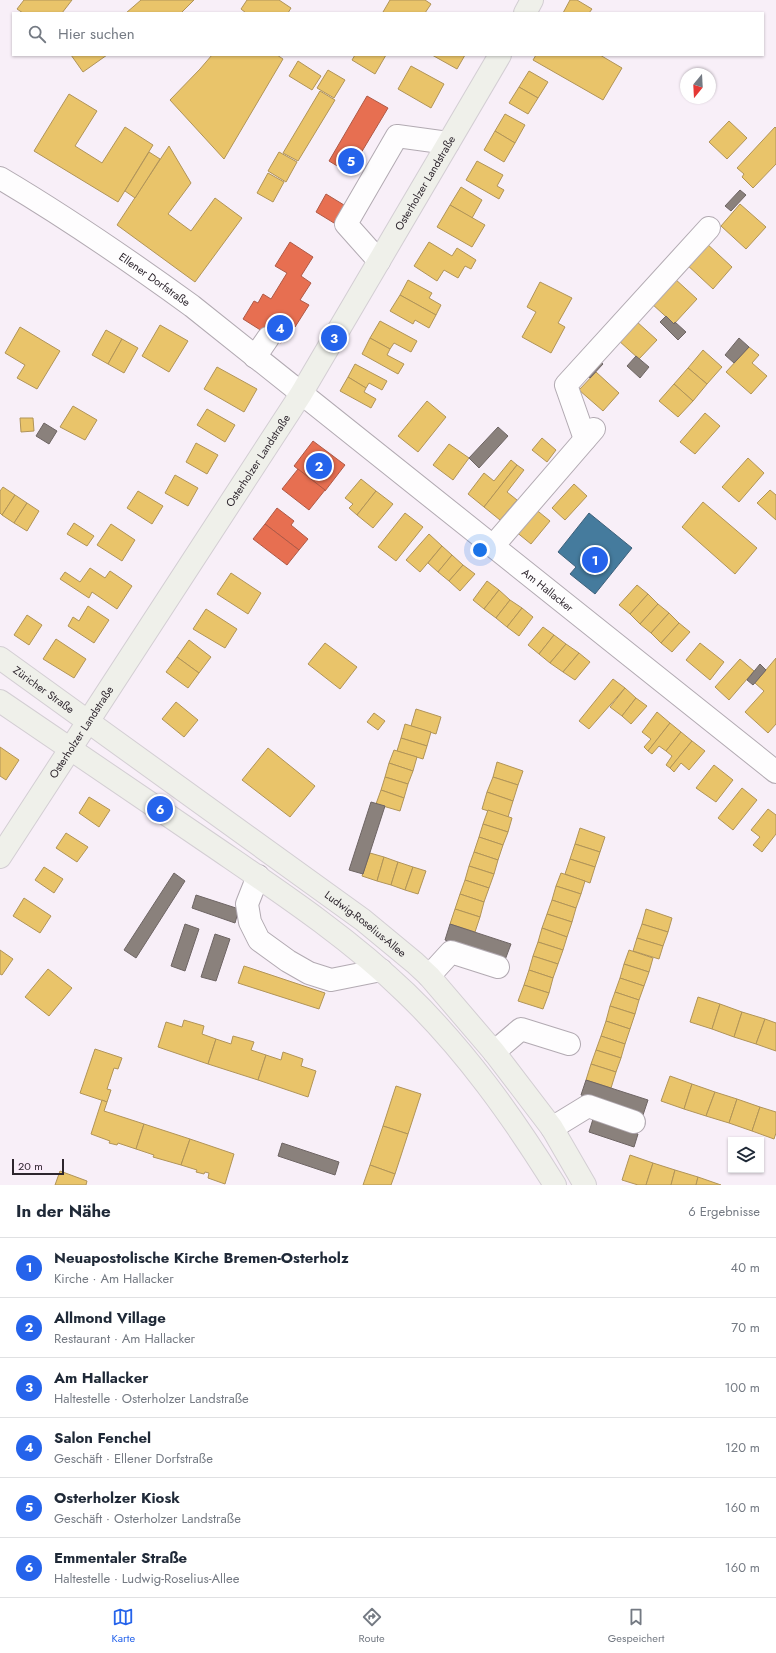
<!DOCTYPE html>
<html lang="de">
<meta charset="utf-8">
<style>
body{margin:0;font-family:Jost,sans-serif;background:#f2f2f3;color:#1f2937}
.controls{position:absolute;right:12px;bottom:12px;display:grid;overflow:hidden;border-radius:0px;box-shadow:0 1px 3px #0004}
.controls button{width:36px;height:36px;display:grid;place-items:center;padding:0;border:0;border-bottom:1px solid #e0e1e3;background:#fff;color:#1f2937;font:20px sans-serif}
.compass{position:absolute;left:680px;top:68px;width:36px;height:36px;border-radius:50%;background:#fff;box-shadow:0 1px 3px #0004;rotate:198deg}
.scale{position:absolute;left:12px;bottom:10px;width:52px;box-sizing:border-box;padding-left:4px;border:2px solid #2d252d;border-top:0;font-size:11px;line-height:14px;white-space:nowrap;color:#2d252d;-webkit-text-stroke:3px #fcebfb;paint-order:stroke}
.you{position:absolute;left:480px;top:550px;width:14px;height:14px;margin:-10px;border:3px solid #fff;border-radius:50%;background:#1a73e8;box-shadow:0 0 0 6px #1a73e833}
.badge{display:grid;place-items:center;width:26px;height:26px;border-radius:50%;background:#2563eb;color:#fff;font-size:13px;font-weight:700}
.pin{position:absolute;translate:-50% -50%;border:2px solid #fff;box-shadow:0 1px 4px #0006}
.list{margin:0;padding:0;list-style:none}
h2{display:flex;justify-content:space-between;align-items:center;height:52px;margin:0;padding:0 16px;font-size:17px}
h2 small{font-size:13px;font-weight:400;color:#747a83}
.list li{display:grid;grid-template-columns:26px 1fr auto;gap:12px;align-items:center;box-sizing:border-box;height:60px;padding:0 16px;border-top:1px solid #e0e1e3}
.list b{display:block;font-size:15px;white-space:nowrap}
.list p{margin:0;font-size:13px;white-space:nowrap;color:#747a83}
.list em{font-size:13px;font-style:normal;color:#747a83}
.icon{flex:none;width:22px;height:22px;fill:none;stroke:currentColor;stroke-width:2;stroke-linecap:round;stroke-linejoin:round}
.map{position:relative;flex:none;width:776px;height:1185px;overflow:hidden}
.search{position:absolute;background:#fff;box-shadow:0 1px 3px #0004;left:12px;right:12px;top:12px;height:44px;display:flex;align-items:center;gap:10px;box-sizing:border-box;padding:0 14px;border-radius:0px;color:#747a83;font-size:15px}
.sheet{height:412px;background:#fff}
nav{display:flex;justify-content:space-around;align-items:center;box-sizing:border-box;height:56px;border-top:1px solid #e0e1e3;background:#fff;font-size:11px;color:#747a83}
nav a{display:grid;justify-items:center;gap:2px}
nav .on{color:#2563eb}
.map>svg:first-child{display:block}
.homes{fill:#e9c46a;stroke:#b19458}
.shops{fill:#e76f51;stroke:#af5946}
.public{fill:#457b9d;stroke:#3e617b}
.industry{fill:#8a817c;stroke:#6e6564}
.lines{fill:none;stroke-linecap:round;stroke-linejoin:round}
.minor-casing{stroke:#b2aab2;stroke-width:24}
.major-casing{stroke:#d3ced3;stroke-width:24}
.minor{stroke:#fefdfe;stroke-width:22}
.major{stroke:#eff0ea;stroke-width:22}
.labels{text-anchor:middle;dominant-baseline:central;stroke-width:4;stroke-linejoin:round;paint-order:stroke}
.street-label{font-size:11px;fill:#2d252d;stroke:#fcebfb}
</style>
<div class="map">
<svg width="776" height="1185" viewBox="0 0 776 1185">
<rect width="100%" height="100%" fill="#f8eff8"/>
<g class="homes">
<polygon points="24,0 72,0 62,13 23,13 17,9"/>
<polygon points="141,0 194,0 181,13 126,13"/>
<polygon points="247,0 279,0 291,8 288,13 246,13 241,9"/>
<polygon points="390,0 425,0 431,4 425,13 385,13 383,12"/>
<polygon points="570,0 577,0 592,9 589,13 563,13"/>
<polygon points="71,55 107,55 83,72"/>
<polygon points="212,55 277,55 283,59 224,159 170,100 200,69"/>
<polygon points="355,55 386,55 375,74 352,60"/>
<polygon points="432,55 465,55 457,69"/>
<polygon points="536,55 600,55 622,68 603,100 533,60"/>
<polygon points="298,61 321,76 312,90 289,76"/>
<polygon points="411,66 444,84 431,108 398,89"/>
<polygon points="328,70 345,80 334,98 317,88"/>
<polygon points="529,71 548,82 538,98 519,87"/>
<polygon points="519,87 538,98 528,114 509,103"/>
<polygon points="320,91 335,100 298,161 283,153"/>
<polygon points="69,94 97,111 75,146 102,163 125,127 153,145 118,202 34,151"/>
<polygon points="505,114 525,125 515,143 495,131"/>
<polygon points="729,121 747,138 727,159 709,142"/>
<polygon points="775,127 776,128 776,164 753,188 742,177 744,174 737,168"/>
<polygon points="495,131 515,143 504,162 484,150"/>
<polygon points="169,146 191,183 168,214 191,231 215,198 242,218 195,282 117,225"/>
<polygon points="149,152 160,159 135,198 125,191"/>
<polygon points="279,152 297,162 286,182 268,171"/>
<polygon points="477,161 503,175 497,186 504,190 499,199 466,180"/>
<polygon points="268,173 284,182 273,202 257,193"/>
<polygon points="461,187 482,200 472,218 450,205"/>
<polygon points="740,204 766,227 746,249 721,226"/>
<polygon points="450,205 485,225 472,247 437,227"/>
<polygon points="429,242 452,256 457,248 476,260 471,269 465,266 458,278 444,270 437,281 414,266"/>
<polygon points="705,242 732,267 713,289 685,263"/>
<polygon points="674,278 697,299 674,324 651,303"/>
<polygon points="408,280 432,293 429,298 441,305 436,315 400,295"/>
<polygon points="540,282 572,298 558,323 565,327 551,353 522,337 536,312 527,307"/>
<polygon points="400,295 436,315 429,328 415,320 413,324 390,311"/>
<polygon points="380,321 417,341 411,352 394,343 390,349 370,338"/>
<polygon points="636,321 657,340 639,359 618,340"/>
<polygon points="160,325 188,341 169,372 142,356"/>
<polygon points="20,327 60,351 37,389 17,378 25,365 5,353"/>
<polygon points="106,330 122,339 108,364 92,355"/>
<polygon points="370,338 390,349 387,355 404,364 398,374 362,354"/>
<polygon points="122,339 138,348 124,373 108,364"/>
<polygon points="749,347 759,355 752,363 767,376 751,394 726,372"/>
<polygon points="703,350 722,367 707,384 688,368"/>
<polygon points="355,364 387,381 382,390 369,383 366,388 348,377"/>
<polygon points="217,367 257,389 244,412 204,389"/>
<polygon points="688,368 707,384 693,401 674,384"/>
<polygon points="596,372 619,393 603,411 579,390"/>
<polygon points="348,377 366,388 364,392 376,399 371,408 340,391"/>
<polygon points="674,384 693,401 678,417 659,401"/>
<polygon points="427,401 446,417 418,452 398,436"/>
<polygon points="73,406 97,420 85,440 60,427"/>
<polygon points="207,409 235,425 225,442 197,425"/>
<polygon points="705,413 720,426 695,454 680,442"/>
<polygon points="20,418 33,418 34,431 21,432"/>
<polygon points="542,438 556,450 547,462 532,450"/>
<polygon points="196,443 218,455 207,474 186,462"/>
<polygon points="449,444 469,458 453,480 433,465"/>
<polygon points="748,458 764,473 739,502 722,487"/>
<polygon points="511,460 517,465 484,507 468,494 484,473 494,481"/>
<polygon points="517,465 524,470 507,492 517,500 500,520 484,507"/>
<polygon points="175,475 198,488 188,506 165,493"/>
<polygon points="361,479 376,491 357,515 349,508 353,504 345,498"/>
<polygon points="574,484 587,496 565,520 552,508"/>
<polygon points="3,487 15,495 2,515 0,513 0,491"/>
<polygon points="770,490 776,495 776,520 757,503"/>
<polygon points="138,491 163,506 152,524 127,508"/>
<polygon points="376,491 393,504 373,528 357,515"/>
<polygon points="15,495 27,503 14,523 2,515"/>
<polygon points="703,502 757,548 735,574 682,527"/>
<polygon points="27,503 39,511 27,531 14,523"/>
<polygon points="534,508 550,521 531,544 515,531"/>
<polygon points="405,513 423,527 396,561 378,547"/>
<polygon points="74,523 94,536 87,546 67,534"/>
<polygon points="111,524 135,540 122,561 97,545"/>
<polygon points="429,534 442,546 420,572 406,560"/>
<polygon points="442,546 452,555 438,572 428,563"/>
<polygon points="452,555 463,565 449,581 438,572"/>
<polygon points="463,565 475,574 460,591 449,581"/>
<polygon points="90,568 105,578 110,571 132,586 117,609 92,592 89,598 60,579 65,572 80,582"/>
<polygon points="231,573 261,593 248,614 217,594"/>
<polygon points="487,581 499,590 484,609 473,600"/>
<polygon points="637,585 648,594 630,614 619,605"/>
<polygon points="499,590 510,600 496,618 484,609"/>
<polygon points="648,594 658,604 640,624 630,614"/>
<polygon points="510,600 522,608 507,627 496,618"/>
<polygon points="658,604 669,613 651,633 640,624"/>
<polygon points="88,606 109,620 94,643 68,626 73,617 79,621"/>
<polygon points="522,608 533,617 519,636 507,627"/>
<polygon points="206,609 237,629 225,648 193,629"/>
<polygon points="669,613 679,623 661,643 651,633"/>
<polygon points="27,615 42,625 29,645 14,635"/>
<polygon points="679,623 690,632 672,652 661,643"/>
<polygon points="543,627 554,635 539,654 528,645"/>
<polygon points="554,635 566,644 550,663 539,654"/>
<polygon points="56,639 86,659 74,678 43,659"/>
<polygon points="189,640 211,657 199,673 177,657"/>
<polygon points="325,643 357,667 340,689 308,664"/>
<polygon points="700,643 724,662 710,680 686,660"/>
<polygon points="566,644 579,653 563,672 550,663"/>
<polygon points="579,653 590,662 575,680 563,672"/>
<polygon points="177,657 199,673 188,688 166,672"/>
<polygon points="776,658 776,724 768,733 745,712 764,691 755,683"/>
<polygon points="740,659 754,671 729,700 715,687"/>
<polygon points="613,679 625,688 589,729 579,721"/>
<polygon points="625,688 636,698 622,716 610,707"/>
<polygon points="636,698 647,706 631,724 622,716"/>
<polygon points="176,702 198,720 184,737 162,719"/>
<polygon points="416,709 441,717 436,734 411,726"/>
<polygon points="657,712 670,723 648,751 644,747 651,739 642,732"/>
<polygon points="374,713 385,721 378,730 367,722"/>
<polygon points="670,723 681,732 666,751 659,746 652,754 648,751"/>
<polygon points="405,724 431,732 427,746 401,738"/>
<polygon points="681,732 692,741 670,768 666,765 672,756 666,751"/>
<polygon points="401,738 427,746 423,759 397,751"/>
<polygon points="692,741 705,751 689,770 681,763 674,772 670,768"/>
<polygon points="0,747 19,760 6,780 0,776"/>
<polygon points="268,748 315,786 290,817 242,780"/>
<polygon points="394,750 417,757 413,771 389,763"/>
<polygon points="497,762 523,771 518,785 493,777"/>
<polygon points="389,763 413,771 408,784 385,777"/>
<polygon points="714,765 733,780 716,802 696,788"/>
<polygon points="385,777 408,784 404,798 381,790"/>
<polygon points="493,777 518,785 513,801 487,792"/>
<polygon points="742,788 757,800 733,830 718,818"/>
<polygon points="381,790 404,798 400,811 376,804"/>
<polygon points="487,792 513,801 508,817 482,809"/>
<polygon points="89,797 110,810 99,827 79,813"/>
<polygon points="768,809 776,815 776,834 762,852 753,845 760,837 751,830"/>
<polygon points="488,810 512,818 508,832 483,824"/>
<polygon points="483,824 508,832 503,845 479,837"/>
<polygon points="580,828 605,837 600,852 575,844"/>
<polygon points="66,833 88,847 77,862 56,848"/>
<polygon points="479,837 503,845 498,860 474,852"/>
<polygon points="575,844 600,852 595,867 570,859"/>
<polygon points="474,852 498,860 494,874 469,866"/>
<polygon points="370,853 384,857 377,881 362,876"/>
<polygon points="384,857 398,862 391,885 377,881"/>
<polygon points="570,859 595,867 590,883 565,874"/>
<polygon points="398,862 413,867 405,890 391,885"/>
<polygon points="469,866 494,874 489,888 465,880"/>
<polygon points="44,867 63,879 54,893 35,880"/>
<polygon points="413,867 426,871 418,894 405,890"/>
<polygon points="561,873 585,881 581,894 556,886"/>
<polygon points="465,880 489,888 484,902 460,894"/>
<polygon points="556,886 581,894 576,908 552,900"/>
<polygon points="460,894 484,902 480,917 455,909"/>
<polygon points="24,898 51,916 40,933 13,916"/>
<polygon points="552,900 576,908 572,922 547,914"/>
<polygon points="455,909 480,917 475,932 450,924"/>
<polygon points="646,909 672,918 668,932 642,924"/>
<polygon points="547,914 572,922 567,937 542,928"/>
<polygon points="642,924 668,932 663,946 637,938"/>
<polygon points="542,928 567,937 563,950 538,942"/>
<polygon points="637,938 663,946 659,959 633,951"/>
<polygon points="538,942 563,950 558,964 533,956"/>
<polygon points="0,950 13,959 2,975 0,974"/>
<polygon points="629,950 653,958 649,972 624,964"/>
<polygon points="533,956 558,964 553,978 529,970"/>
<polygon points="624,964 649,972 644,986 620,978"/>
<polygon points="244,966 325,993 319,1009 238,983"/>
<polygon points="48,969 72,988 49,1016 25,997"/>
<polygon points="529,970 553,978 549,993 524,985"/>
<polygon points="620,978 644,986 639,1000 615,992"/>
<polygon points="524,985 549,993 543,1009 518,1001"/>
<polygon points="615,992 639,1000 635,1014 610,1006"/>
<polygon points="698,997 720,1004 712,1029 690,1022"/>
<polygon points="720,1004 742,1012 734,1037 712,1029"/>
<polygon points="610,1006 635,1014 630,1029 606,1021"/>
<polygon points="742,1012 765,1019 756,1044 734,1037"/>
<polygon points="765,1019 776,1023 776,1051 756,1044"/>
<polygon points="184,1020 204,1026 202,1034 216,1039 208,1064 158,1047 166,1022 182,1027"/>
<polygon points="606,1021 630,1029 625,1044 601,1036"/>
<polygon points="233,1036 254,1042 251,1050 266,1055 258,1080 208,1064 216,1039 231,1044"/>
<polygon points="601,1036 625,1044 621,1058 596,1050"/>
<polygon points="95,1049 122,1058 118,1069 114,1068 107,1089 111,1090 107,1102 80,1093"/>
<polygon points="596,1050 621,1058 616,1072 591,1064"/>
<polygon points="283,1052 303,1059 301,1066 316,1071 308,1097 258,1080 266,1055 281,1060"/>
<polygon points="591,1064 616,1072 611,1088 586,1080"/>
<polygon points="670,1076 692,1084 684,1109 661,1101"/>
<polygon points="692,1084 715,1092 706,1116 684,1109"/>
<polygon points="396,1086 421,1094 408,1134 383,1126"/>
<polygon points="715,1092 737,1099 729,1123 706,1116"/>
<polygon points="737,1099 760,1107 752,1131 729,1123"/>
<polygon points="102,1100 107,1102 104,1111 144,1124 136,1149 118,1143 117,1145 109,1143 110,1141 91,1134"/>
<polygon points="760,1107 776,1112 776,1133 774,1139 752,1131"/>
<polygon points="144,1124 190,1139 181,1165 153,1157 154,1155 136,1149"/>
<polygon points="383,1126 408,1134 395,1174 370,1165"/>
<polygon points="190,1139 234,1154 225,1184 208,1178 209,1173 205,1172 204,1174 196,1172 197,1170 181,1165"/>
<polygon points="630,1155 653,1163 646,1185 638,1185 622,1180"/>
<polygon points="653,1163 675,1170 671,1185 646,1185"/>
<polygon points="370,1165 395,1174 391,1185 363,1185"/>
<polygon points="675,1170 698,1177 696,1185 671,1185"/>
<polygon points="60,1171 87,1181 86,1185 55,1185"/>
<polygon points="698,1177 721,1185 696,1185"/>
</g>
<g class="shops">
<polygon points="367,96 388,108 349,173 329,161"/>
<polygon points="326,194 344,205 334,223 316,212"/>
<polygon points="290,242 313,257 301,276 311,283 300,300 309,305 295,327 292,326 281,343 243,319 254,301 258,303 263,294 271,299 287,273 275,266"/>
<polygon points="313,441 345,465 325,491 294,466"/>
<polygon points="298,469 325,490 309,510 282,489"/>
<polygon points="277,508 294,521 291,525 308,539 299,550 265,524"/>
<polygon points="265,524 299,550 287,565 253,539"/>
</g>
<polygon class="public" points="589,513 632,548 595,594 570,574 576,567 558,552"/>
<g class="industry">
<polygon points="740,190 746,195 731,211 725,206"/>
<polygon points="666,316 674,324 675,322 686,332 678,340 660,322"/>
<polygon points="739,338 749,347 734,363 725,355"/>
<polygon points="636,356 649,367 640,378 627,366"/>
<polygon points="597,359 603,364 590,378 585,372"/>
<polygon points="44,423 57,431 49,444 36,436"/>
<polygon points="498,427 508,436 479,468 469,458"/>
<polygon points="760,664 766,670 753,685 747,680"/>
<polygon points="371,802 385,806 363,874 349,870"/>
<polygon points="174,873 185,881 136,958 124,950"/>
<polygon points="196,895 239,909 235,923 192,908"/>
<polygon points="185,924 199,929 185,971 171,966"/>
<polygon points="450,924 511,944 505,960 445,940"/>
<polygon points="215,934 230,939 216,981 201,977"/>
<polygon points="586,1080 648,1100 643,1115 581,1095"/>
<polygon points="593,1119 638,1134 634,1147 589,1132"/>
<polygon points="282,1143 339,1162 335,1175 278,1156"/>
</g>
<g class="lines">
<g class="minor-casing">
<g id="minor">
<path id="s1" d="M0,178C66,217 130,261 192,306L776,772"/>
<polyline points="379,261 346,224 397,136 448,143"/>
<polyline points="255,357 268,338"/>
<polyline points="585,439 566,385 709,228"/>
<polyline points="493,546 594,429"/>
<polyline points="258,876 247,904 250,922 259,940 288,961 309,973 331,980 381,970"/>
<polyline points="429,976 451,952 498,967"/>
<polyline points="494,1052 521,1029 569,1044"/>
<polyline points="552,1128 588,1106 634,1122"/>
</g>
</g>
<g class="major-casing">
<g id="major">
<polyline points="525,13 532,0"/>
<path id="s2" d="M0,658L363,920L415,963L429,976L494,1052L552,1128L585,1185"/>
<path d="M0,701C71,749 142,797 213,846C280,892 348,937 406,993C465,1050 512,1116 555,1185"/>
<path id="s3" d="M0,857L301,394L500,55"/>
</g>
</g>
<use href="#minor" class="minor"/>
<use href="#major" class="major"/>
</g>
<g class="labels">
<g class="street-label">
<text stroke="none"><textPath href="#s3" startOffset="797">Osterholzer Landstraße</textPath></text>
<text stroke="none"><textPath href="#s1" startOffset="185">Ellener Dorfstraße</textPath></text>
<text stroke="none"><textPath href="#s3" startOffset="473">Osterholzer Landstraße</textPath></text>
<text stroke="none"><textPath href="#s1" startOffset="686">Am Hallacker</textPath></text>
<text stroke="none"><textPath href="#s2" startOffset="54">Züricher Straße</textPath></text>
<text stroke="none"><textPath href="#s3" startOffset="149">Osterholzer Landstraße</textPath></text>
<text stroke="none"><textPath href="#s2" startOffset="452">Ludwig-Roselius-Allee</textPath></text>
</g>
</g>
</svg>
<div class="controls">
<button><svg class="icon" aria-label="layers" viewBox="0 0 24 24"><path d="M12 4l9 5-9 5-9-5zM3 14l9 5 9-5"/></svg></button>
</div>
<svg class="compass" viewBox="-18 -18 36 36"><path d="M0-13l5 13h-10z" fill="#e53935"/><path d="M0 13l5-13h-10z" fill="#747a83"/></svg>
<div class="scale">20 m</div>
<div class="you"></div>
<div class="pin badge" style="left:595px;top:560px">1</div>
<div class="pin badge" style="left:319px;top:466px">2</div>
<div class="pin badge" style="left:334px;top:338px">3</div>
<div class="pin badge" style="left:280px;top:328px">4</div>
<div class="pin badge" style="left:351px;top:161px">5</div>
<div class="pin badge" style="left:160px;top:809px">6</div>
<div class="search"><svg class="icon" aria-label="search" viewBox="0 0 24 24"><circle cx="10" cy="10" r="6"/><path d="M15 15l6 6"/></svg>Hier suchen</div>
</div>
<section class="sheet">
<h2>In der Nähe<small>6 Ergebnisse</small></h2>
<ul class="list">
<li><span class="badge">1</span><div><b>Neuapostolische Kirche Bremen-Osterholz</b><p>Kirche · Am Hallacker</p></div><em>40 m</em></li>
<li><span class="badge">2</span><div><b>Allmond Village</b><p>Restaurant · Am Hallacker</p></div><em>70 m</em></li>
<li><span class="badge">3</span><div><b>Am Hallacker</b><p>Haltestelle · Osterholzer Landstraße</p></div><em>100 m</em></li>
<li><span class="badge">4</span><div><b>Salon Fenchel</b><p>Geschäft · Ellener Dorfstraße</p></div><em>120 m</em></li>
<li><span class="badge">5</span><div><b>Osterholzer Kiosk</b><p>Geschäft · Osterholzer Landstraße</p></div><em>160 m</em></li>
<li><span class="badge">6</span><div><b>Emmentaler Straße</b><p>Haltestelle · Ludwig-Roselius-Allee</p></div><em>160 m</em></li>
</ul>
</section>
<nav>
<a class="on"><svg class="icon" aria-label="map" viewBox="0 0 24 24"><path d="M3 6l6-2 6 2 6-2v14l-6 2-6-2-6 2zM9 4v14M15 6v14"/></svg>Karte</a>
<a><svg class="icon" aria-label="directions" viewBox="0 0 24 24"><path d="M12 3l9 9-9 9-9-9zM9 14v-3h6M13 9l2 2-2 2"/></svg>Route</a>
<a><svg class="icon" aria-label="saved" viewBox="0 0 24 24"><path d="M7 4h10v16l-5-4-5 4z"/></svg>Gespeichert</a>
</nav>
